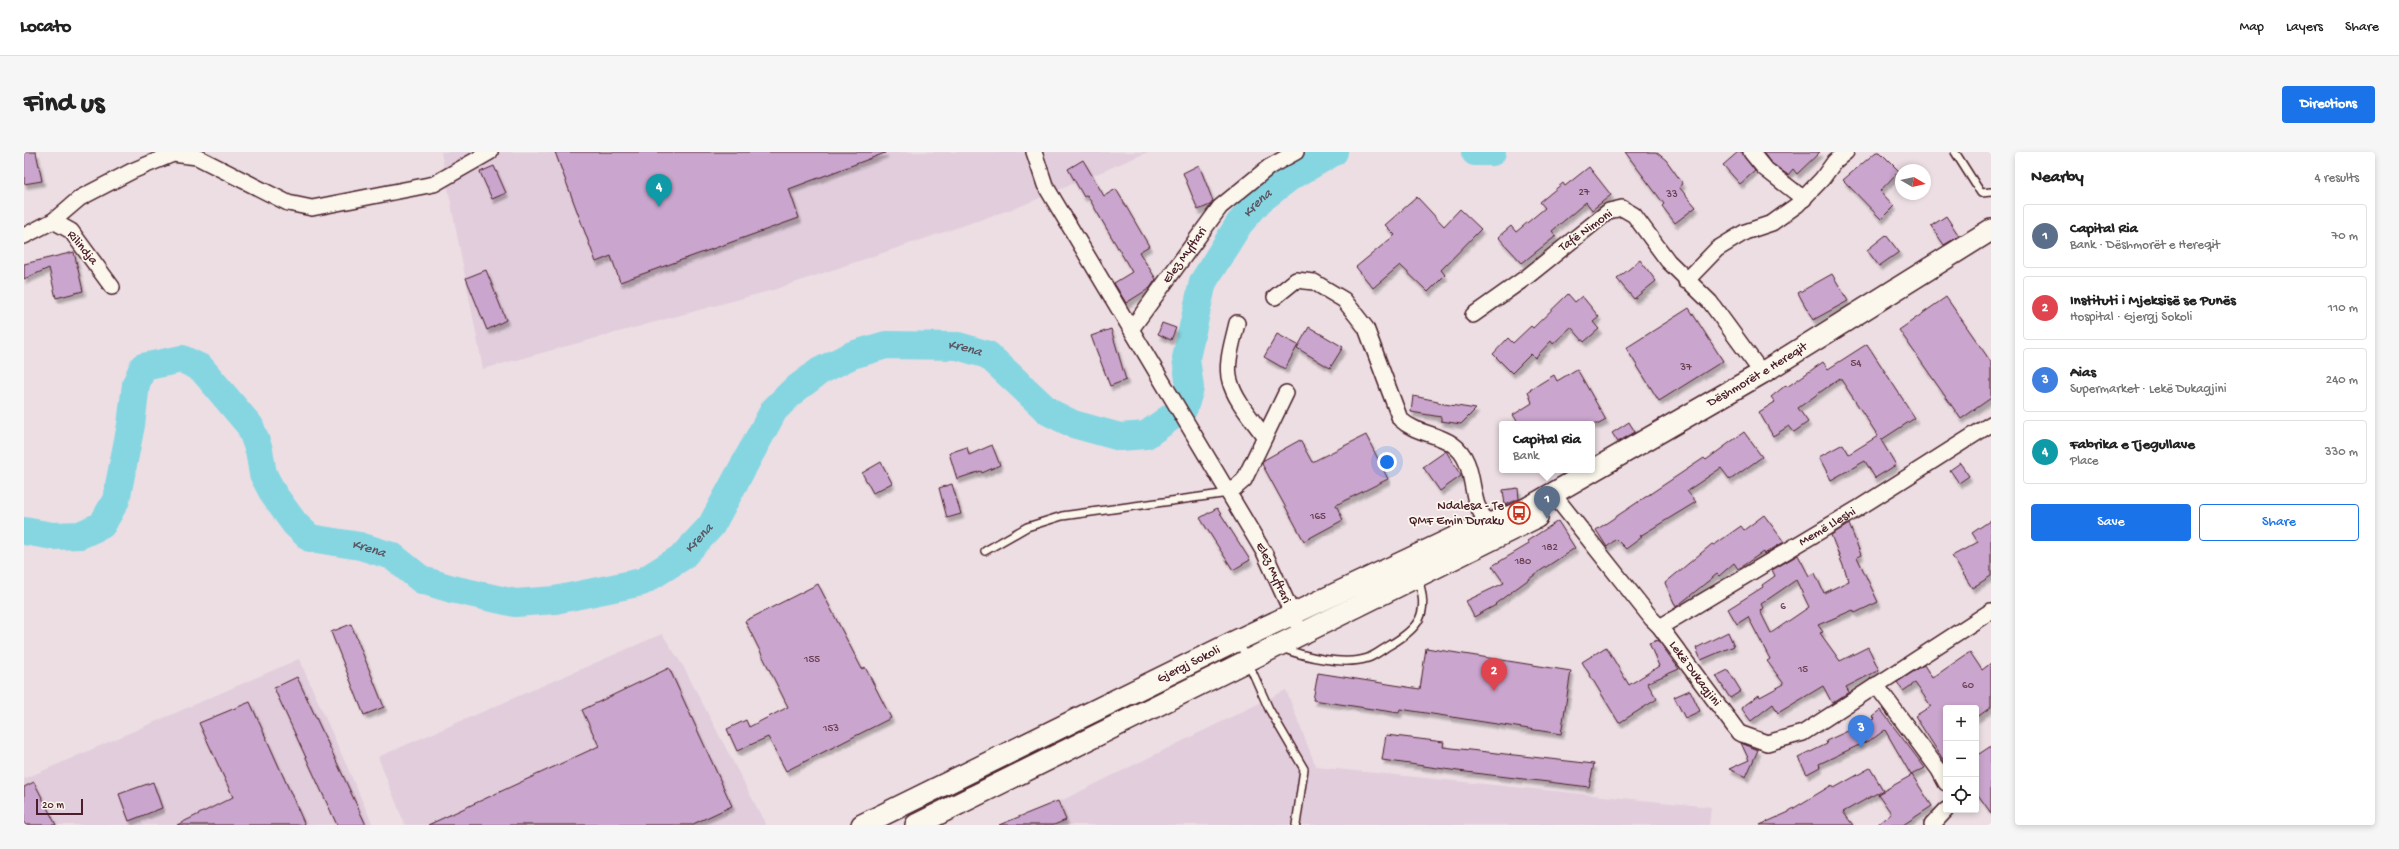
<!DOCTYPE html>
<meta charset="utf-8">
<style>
body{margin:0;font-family:"Gochi Hand",sans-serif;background:#f6f6f6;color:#222}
.controls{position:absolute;right:12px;bottom:12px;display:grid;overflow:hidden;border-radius:4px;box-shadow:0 2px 6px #0003}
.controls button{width:36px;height:36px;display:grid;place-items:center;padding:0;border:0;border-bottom:1px solid #e0e0e0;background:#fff;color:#222;font:20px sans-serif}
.compass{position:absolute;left:1871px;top:12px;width:36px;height:36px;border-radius:50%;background:#fff;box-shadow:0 2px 6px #0003;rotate:99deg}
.scale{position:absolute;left:12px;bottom:10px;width:47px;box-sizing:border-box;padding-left:4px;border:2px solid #4a1f2b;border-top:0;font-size:11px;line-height:14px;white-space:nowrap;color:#4a1f2b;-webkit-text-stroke:3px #fbf7ec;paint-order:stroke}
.you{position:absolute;left:1363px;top:310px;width:14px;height:14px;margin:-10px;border:3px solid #fff;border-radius:50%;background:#1a73e8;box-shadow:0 0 0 6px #1a73e833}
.badge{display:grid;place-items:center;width:26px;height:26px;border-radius:50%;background:#1a73e8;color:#fff;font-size:13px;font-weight:700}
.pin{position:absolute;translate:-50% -33px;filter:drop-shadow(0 1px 2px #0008)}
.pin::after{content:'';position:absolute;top:21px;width:14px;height:12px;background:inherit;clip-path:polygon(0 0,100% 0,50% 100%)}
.popup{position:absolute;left:1475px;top:269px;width:96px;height:52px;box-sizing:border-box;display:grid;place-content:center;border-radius:4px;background:#fff;filter:drop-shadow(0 1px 3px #0005);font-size:13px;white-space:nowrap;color:#767676}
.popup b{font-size:15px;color:#222}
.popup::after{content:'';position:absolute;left:50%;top:100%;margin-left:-8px;border:8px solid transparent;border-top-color:#fff}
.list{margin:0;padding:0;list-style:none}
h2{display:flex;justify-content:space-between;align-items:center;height:52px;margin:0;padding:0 16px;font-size:17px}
h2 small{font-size:13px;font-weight:400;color:#767676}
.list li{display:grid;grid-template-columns:26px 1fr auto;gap:12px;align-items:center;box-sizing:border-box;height:64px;margin:0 8px 8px;padding:0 8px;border:1px solid #e0e0e0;border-radius:4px}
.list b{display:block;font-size:15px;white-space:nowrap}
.list p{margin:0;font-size:13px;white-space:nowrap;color:#767676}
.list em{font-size:13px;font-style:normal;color:#767676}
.actions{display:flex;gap:8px;padding:12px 16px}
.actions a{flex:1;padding:9px 0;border:1px solid #1a73e8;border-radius:4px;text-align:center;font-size:14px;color:#1a73e8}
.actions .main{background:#1a73e8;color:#fff}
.icon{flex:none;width:22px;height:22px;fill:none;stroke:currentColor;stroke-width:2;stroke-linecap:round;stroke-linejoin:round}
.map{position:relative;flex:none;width:1967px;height:673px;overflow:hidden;border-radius:4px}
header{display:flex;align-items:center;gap:24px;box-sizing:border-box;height:56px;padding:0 20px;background:#fff;border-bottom:1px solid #e0e0e0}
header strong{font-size:19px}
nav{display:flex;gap:22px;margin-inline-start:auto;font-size:14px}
.intro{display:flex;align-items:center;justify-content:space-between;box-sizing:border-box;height:96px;padding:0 24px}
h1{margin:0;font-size:28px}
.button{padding:10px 18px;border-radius:4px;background:#1a73e8;color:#fff;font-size:14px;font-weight:700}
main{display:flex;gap:24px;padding:0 24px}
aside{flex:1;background:#fff;border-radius:4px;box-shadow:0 2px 6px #0003}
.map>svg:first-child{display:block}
.built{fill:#e2cddc}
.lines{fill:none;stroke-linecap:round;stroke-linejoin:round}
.river{stroke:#86d6e2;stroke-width:28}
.building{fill:#caa5cd;stroke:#4a1f2b;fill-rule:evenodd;filter:url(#shadow)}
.lane-casing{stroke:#4a1f2b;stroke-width:10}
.street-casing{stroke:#4a1f2b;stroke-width:18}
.secondary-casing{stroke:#4a1f2b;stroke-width:24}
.lane{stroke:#fbf7ec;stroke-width:7}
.street{stroke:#fbf7ec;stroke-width:15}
.secondary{stroke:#fbf7ec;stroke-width:21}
.labels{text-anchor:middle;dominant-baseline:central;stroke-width:3.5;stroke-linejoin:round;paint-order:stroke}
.number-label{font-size:11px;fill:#6a4054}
.street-label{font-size:13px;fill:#4a1f2b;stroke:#fbf7ec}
.poi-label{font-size:13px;fill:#4a1f2b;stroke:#fbf7ec;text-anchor:end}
.water-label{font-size:14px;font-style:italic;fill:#5c5662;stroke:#fbf7ec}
</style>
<header>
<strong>Locato</strong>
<nav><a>Map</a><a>Layers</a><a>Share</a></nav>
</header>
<div class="intro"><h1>Find us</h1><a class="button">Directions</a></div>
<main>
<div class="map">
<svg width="1967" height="673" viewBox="0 0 1967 673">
<defs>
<filter id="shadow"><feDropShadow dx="2.5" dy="4.5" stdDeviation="1" flood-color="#0004"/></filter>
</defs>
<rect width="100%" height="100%" fill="#ecdee3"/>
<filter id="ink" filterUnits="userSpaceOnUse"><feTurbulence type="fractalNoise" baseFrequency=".025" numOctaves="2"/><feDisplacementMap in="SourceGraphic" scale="8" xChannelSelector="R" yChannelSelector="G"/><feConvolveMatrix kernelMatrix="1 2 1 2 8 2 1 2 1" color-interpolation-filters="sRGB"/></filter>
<g filter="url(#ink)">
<g class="built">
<polygon points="417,0 1124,0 997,54 749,138 459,217"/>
<polygon points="638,482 659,514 742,673 381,673 354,605"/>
<polygon points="275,507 349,673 0,673 0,627"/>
<polygon points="1262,538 1292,615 1687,655 1685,673 988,673"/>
</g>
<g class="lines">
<g class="river">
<polyline points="1451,0 1468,0"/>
<path id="s1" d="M0,379L29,384L56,383L78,373L92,348L107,273L112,232L119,215L158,207L177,216L226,274L235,298L239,322L250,343L271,372L286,386L336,394L368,404L398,428L428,437L491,451L531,448L618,430L658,405L687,374L750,258L769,239L796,219L828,203L862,193L934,194L964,203L1025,260L1049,272L1096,285L1122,283L1160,256L1166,236L1162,206L1179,130L1215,72L1235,49L1265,26L1310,0"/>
</g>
</g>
<g class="building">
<polygon points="0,0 12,0 18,29 0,32"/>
<polygon points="531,0 861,0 861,1 765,37 775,66 596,130 587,104 572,110"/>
<polygon points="1601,0 1632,0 1642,8 1659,32 1655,35 1672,55 1651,71 1638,54 1640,52"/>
<polygon points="1714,0 1718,0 1731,19 1716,32 1699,13"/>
<polygon points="1739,0 1796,0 1773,22 1769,17 1764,23 1746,10"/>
<polygon points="1852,0 1856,0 1875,19 1856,39 1870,54 1857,67 1819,28"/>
<polygon points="1059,8 1080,44 1092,37 1125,94 1115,100 1132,127 1126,136 1102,151 1090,131 1108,120 1063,43 1060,45 1044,17"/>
<polygon points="1175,13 1189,49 1186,53 1174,58 1159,21"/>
<polygon points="470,14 482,41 468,47 456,20"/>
<polygon points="1565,15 1587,43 1568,58 1562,50 1528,79 1532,84 1498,111 1474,85 1487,74 1492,80 1521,56 1516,50 1539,31 1541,34"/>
<polygon points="1393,45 1420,74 1436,57 1457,77 1417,118 1421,123 1404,140 1376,113 1349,136 1332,115 1371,83 1361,73"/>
<polygon points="1922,64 1935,84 1920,93 1907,74"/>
<polygon points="1862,83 1875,100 1855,114 1843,98"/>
<polygon points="50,100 59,139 32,146 25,116 0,127 0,112"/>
<polygon points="1616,108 1632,129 1610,147 1593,127"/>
<polygon points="462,118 482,168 463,178 442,126"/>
<polygon points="1808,122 1824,149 1789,168 1774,141"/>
<polygon points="1544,142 1551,150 1558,144 1575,165 1569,170 1575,177 1560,190 1547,175 1529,192 1527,189 1511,206 1507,202 1488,221 1469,202 1484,186 1489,191 1507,174 1509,176"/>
<polygon points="1922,145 1967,210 1967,246 1937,267 1875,178"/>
<polygon points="1665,156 1699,209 1635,249 1602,196"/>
<polygon points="1138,171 1152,176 1147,188 1134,182"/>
<polygon points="1285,175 1319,195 1306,216 1273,196"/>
<polygon points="1087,177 1102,228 1086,234 1067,184"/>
<polygon points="1253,182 1274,193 1261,217 1240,205"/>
<polygon points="1843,192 1891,266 1857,288 1872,313 1851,326 1841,309 1807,328 1795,305 1819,292 1825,302 1854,284 1816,226 1774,256 1784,270 1770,280 1765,274 1749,284 1735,260 1751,250 1747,245 1762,233 1763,235 1799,210 1804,217"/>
<polygon points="1553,217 1582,268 1575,272 1495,272 1489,263 1508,251 1504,239 1530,223 1533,229"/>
<polygon points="1389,244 1414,249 1414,251 1452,257 1437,272 1417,269 1417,265 1387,260"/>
<polygon points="1605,270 1611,280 1594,290 1588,281"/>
<polygon points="1720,280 1738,305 1706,328 1697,316 1663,339 1672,350 1616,384 1618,385 1602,397 1592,387 1583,395 1572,378 1680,306 1682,308"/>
<polygon points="1342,283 1364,327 1312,353 1319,368 1280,389 1238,312 1240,308 1276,288 1288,310"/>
<polygon points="968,293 976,313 958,321 957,319 933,327 925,301 943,295 945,303"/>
<polygon points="1422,299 1437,324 1416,339 1399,315"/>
<polygon points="857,310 868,331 849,341 838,321"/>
<polygon points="1936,311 1945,324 1935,331 1926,318"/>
<polygon points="928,332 937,362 923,366 915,336"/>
<polygon points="1494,336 1495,347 1481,353 1479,338"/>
<polygon points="1193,356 1226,408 1209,418 1176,366"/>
<polygon points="1740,363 1760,390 1740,402 1739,400 1714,417 1710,411 1695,424 1693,422 1652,455 1641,431 1688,392 1690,393 1717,374 1720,378"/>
<polygon points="1967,368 1967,424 1948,436 1928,404 1954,390 1948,381"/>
<polygon points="1534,369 1551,396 1516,419 1471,452 1472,453 1450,465 1442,449 1480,431 1468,414 1505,392 1503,389"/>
<path d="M1825,372L1837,403L1833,405L1854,450L1831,461L1829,458L1794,473L1799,480L1796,481L1816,509L1844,495L1855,518L1822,535L1825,540L1808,551L1799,534L1754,561L1749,552L1727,569L1717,556L1735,543L1736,545L1760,532L1743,509L1746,507L1724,465L1713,472L1704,457L1739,435L1738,433L1751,424L1748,418L1774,403L1785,424L1791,421L1800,441L1825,429L1807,383ZM1772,428L1785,455L1747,481L1736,459L1739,456L1737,452Z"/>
<polygon points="794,432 838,517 841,515 867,566 762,619 744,585 713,599 703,577 722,568 725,575 764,555 721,469"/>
<polygon points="327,472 360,555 340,563 307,480"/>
<polygon points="1704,480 1710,494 1677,508 1672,496"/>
<polygon points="1634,488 1655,517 1623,531 1633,547 1595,571 1558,510 1582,495 1605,533 1635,514 1625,491"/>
<polygon points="1402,496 1547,519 1537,582 1376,557 1375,561 1289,548 1294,521 1396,537"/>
<polygon points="1946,500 1958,518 1967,511 1967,555 1952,566 1952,556 1922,556 1922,612 1891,564 1907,554 1891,531 1879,539 1873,530 1900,513 1908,526"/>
<polygon points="645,516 708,654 667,673 404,673 575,594 558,558"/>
<polygon points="1704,518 1717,539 1706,546 1692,524"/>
<polygon points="273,525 342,673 313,673 250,536"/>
<polygon points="1666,538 1676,559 1661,566 1650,545"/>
<polygon points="226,550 281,673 153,673 209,645 175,571"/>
<polygon points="1857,558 1901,616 1887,623 1861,578 1850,586 1795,612 1796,615 1783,622 1774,606 1803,592 1802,589 1850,567 1848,565"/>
<polygon points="1362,583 1420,590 1419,595 1570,612 1565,635 1434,619 1358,608"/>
<polygon points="1717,591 1734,598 1722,625 1705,617 1725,608"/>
<polygon points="1967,594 1967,661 1952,640 1952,604"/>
<polygon points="1846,616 1859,638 1819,660 1829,673 1736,673 1765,660 1765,659 1808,633 1810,636"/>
<polygon points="1888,623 1908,654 1879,673 1853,673 1867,661 1854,642"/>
<polygon points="10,630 32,673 0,673 0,635"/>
<polygon points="129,630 138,656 105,669 95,642"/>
<polygon points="1034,649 1042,668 1030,673 975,673"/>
</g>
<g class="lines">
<g class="lane-casing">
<g id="lane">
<polyline points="1931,0 1957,41 1967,40"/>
<polyline points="961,399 1003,375 1038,364 1205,341"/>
<polyline points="1215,490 1245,557 1280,617 1272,673"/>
<path d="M1258,496C1281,505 1320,514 1344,506C1352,503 1359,497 1366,493C1395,476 1406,462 1394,427"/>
</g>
</g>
<g class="street-casing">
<g id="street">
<path id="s2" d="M1010,0L1021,33L1241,402L1272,470"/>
<polyline points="1727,0 1740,16 1780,47"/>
<polyline points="29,69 47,79 88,135"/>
<polyline points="0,84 29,69 56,46 108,19 149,2 173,5 264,51 288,56 410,32 466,0"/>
<polyline points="1662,129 1693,97 1721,80 1748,71 1773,53 1798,27 1811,9 1822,0"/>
<path d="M1251,145L1272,128L1290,130L1320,148L1342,176L1376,267C1392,282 1412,281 1428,292C1449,306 1446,332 1453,353C1456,359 1460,366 1463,372"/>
<polyline points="1449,163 1504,124 1585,59 1598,56 1610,63 1644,109 1686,150 1738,221"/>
<path d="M1213,171C1209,189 1201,212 1206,229C1211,249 1229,268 1240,284"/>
<path id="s3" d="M1108,176L1196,55L1245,15L1272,0"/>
<polyline points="1205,341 1220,328 1262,241"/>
<path id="s4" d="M1529,342L1628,467L1636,475L1715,581L1743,591L1779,581L1967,459"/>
<path id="s5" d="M1636,475L1833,357L1967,272"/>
<polyline points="1852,533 1915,618 1922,631"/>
<polyline points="1908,673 1922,658"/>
</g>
</g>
<g class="secondary-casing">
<g id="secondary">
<path id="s6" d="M838,673L1214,488L1438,382L1495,361L1738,221L1967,78"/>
<polyline points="892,673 1513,365"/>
</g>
</g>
<use href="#lane" class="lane"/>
<use href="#street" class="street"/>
<use href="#secondary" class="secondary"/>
</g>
</g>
<defs>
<g id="bus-ring" transform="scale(1.15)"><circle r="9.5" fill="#fbf7ec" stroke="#c8321e" stroke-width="1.5"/><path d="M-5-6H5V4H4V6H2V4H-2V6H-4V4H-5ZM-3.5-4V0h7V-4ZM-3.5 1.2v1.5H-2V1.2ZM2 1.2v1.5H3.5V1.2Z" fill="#c8321e"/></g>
</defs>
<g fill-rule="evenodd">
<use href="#bus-ring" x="1495" y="361"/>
</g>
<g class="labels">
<g class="number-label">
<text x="1560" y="41">27</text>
<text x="1648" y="43">33</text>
<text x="1832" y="212">54</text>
<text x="1662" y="216">37</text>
<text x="1294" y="365">165</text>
<text x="1526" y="396">182</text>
<text x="1499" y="410">180</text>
<text x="1759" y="455">6</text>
<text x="788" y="508">155</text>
<text x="1779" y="518">15</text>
<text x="1944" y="534">60</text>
<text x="807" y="577">153</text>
</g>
<g class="street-label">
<text transform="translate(1562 79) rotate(-36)">Tafë Nimoni</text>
<text transform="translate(58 96) rotate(50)">Rilindja</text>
<text stroke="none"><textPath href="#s3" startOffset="90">Elez Myftari</textPath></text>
<text stroke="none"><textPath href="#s6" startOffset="1003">Dëshmorët e Hereqit</textPath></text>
<text stroke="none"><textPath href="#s5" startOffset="195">Memë Lleshi</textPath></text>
<text stroke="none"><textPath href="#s2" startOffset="485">Elez Myftari</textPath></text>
<text stroke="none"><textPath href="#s6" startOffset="364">Gjergj Sokoli</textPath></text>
<text stroke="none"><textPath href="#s4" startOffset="229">Lekë Dukagjini</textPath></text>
</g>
<g class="poi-label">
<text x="1480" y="354">Ndalesa - Te<tspan x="1480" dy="15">QMF Emin Duraku</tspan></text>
</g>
<g class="water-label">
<text stroke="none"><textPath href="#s1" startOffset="1773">Krena</textPath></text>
<text stroke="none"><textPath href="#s1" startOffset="1292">Krena</textPath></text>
<text stroke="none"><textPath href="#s1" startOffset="932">Krena</textPath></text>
<text stroke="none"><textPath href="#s1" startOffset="572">Krena</textPath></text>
</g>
</g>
</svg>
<div class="controls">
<button>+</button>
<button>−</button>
<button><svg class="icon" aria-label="locate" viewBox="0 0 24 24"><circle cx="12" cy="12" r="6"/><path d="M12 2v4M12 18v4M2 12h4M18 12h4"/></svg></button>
</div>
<svg class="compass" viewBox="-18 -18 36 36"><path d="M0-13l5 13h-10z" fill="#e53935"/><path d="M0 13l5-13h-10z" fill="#767676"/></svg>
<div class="scale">20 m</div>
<div class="you"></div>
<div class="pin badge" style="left:1523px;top:367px;background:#5c6f8a">1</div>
<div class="popup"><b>Capital Ria</b>Bank</div>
<div class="pin badge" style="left:1470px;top:539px;background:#e0444e">2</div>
<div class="pin badge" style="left:1837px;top:596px;background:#3f7fe0">3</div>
<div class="pin badge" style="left:635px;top:55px;background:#0f9aa8">4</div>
</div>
<aside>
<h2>Nearby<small>4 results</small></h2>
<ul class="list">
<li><span class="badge" style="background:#5c6f8a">1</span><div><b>Capital Ria</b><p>Bank · Dëshmorët e Hereqit</p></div><em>70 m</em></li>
<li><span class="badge" style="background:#e0444e">2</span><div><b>Instituti i Mjeksisë se Punës</b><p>Hospital · Gjergj Sokoli</p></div><em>110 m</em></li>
<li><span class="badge" style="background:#3f7fe0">3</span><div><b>Aias</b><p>Supermarket · Lekë Dukagjini</p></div><em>240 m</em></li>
<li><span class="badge" style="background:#0f9aa8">4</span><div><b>Fabrika e Tjegullave</b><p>Place</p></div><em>330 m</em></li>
</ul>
<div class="actions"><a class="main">Save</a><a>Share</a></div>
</aside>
</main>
